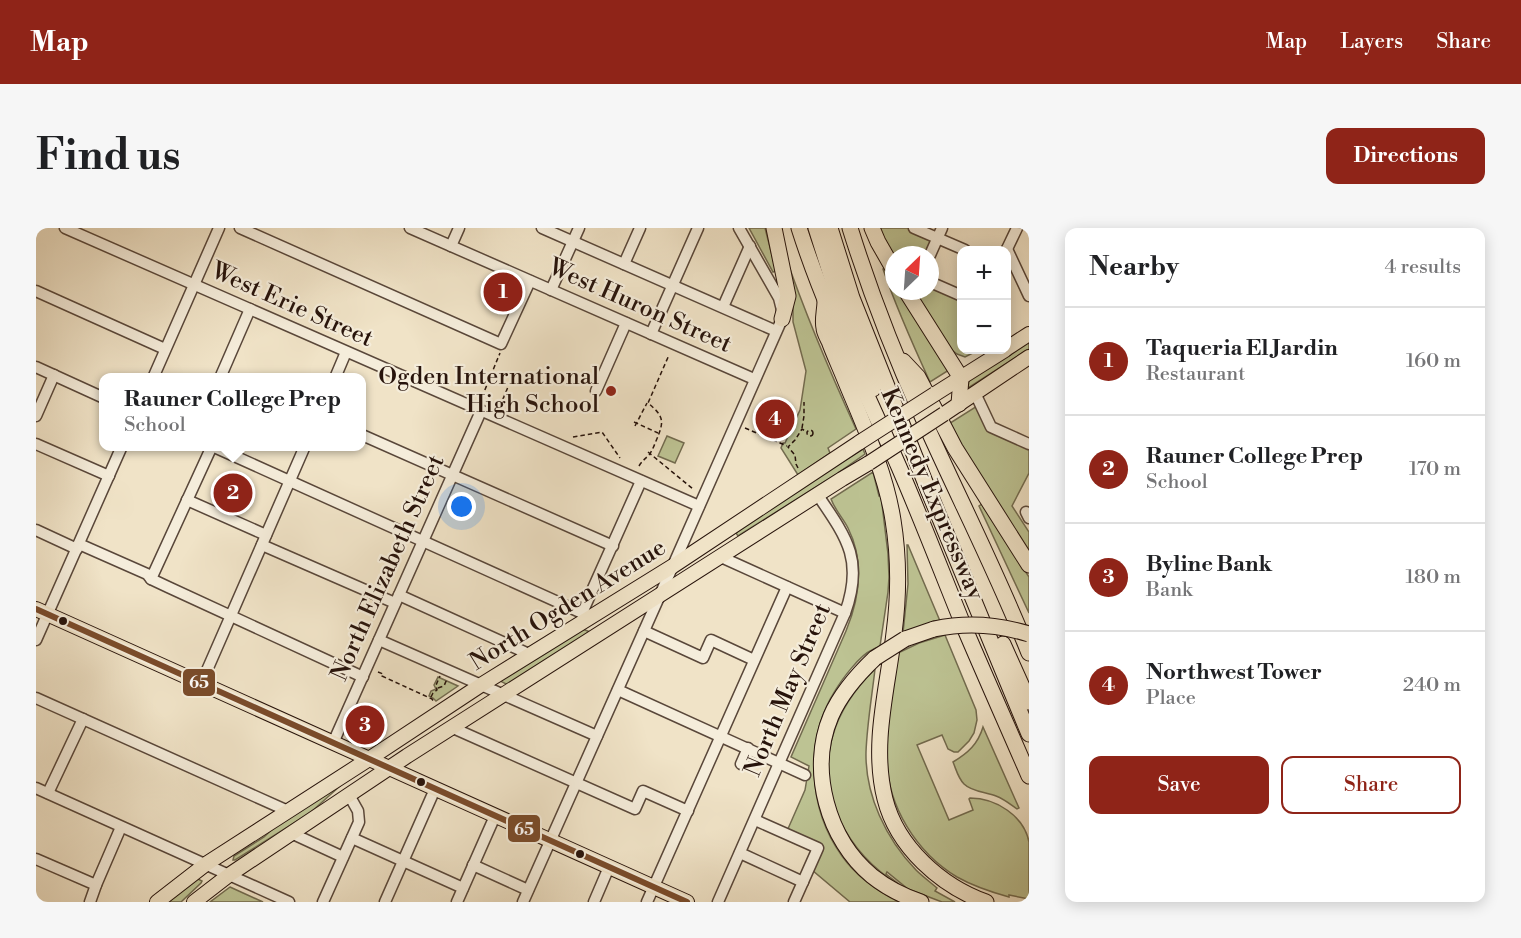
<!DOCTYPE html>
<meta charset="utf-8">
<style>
body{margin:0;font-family:"Libre Bodoni",serif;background:#f6f6f6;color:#202124}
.controls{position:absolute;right:18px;top:18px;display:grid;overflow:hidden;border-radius:12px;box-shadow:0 3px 15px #0003}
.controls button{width:54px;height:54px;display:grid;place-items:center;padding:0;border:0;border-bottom:2px solid #e0e0e0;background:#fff;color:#202124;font:30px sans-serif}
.compass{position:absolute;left:849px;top:18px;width:54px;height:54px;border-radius:50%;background:#fff;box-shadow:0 3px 15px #0003;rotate:25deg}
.you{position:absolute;left:426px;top:279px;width:21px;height:21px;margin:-15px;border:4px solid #fff;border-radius:50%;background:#1a73e8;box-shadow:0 0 0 9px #1a73e833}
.badge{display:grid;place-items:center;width:39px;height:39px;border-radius:50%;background:#8f2418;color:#fff;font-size:20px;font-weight:700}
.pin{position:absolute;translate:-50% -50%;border:3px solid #fff;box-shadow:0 2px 6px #0006}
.popup{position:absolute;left:63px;top:145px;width:267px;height:78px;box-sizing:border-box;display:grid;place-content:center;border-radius:12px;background:#fff;filter:drop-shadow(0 2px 4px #0005);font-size:20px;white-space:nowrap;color:#757577}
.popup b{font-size:22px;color:#202124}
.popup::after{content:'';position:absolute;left:50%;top:100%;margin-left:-12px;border:12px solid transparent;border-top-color:#fff}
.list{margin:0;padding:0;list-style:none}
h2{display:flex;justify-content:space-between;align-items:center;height:78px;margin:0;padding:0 24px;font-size:26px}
h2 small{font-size:20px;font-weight:400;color:#757577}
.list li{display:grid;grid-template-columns:39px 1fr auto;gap:18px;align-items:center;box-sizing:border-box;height:108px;padding:0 24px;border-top:2px solid #e0e0e0}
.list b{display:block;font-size:22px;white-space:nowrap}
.list p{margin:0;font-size:20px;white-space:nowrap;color:#757577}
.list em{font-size:20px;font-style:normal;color:#757577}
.actions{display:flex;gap:12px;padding:18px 24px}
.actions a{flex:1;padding:14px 0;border:2px solid #8f2418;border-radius:12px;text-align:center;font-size:21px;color:#8f2418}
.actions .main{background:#8f2418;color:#fff}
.map{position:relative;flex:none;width:993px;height:674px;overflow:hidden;border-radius:12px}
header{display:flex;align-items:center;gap:36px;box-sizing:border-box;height:84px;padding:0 30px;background:#8f2418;color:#fff}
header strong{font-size:28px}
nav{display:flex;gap:33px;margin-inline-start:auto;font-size:21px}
.intro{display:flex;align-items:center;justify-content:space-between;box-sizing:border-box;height:144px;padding:0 36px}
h1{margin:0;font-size:42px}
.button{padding:15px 27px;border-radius:12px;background:#8f2418;color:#fff;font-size:21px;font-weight:700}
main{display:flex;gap:36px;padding:0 36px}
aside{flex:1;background:#fff;border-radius:12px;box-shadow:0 3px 15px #0003}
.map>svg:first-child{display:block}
.green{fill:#bdc393;stroke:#726b4f;stroke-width:1.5}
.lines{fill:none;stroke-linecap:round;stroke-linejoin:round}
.minor-casing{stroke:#59473a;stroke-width:13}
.major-casing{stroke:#27130b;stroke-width:16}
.highway-casing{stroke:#27130b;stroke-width:17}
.path{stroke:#27130b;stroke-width:1.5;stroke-dasharray:4.5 3;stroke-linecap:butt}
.minor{stroke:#f5eddb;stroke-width:10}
.major{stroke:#f0e3c7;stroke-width:14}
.highway{stroke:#f0e3c7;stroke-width:15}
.major-bridge-casing{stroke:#27130b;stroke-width:16;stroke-linecap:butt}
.highway-bridge-casing{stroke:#27130b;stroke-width:17;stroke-linecap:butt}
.major-bridge{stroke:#f0e3c7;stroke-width:14}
.highway-bridge{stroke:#f0e3c7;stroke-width:15}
.bus-1-casing{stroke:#f5eddb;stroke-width:10}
.bus-1{stroke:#7a4b2a;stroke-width:6}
.poi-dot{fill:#8f2418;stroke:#f5eddb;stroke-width:2}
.bus-dot{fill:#27130b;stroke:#f5eddb;stroke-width:2}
.labels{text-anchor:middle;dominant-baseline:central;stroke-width:4.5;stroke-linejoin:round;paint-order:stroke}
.street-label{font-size:24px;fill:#27130b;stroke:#f5eddb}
.poi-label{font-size:24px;fill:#27130b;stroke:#f5eddb;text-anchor:end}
.line-badge{stroke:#f5eddb;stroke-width:2}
.badge-label{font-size:16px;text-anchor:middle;font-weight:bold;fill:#fff}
</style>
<header>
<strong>Map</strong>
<nav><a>Map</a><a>Layers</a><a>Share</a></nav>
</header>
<div class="intro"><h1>Find us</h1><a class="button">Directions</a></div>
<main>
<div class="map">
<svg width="993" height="674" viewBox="0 0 993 674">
<rect width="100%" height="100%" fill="#f0e3c7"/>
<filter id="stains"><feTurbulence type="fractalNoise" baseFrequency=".00333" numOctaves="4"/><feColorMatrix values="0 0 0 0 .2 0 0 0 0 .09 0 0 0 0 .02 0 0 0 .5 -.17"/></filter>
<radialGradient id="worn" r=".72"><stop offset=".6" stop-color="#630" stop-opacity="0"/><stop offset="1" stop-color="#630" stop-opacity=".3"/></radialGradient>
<g class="green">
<polygon points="713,0 729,0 740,43 737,44"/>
<polygon points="841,0 873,0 874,2 896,12 890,27 858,27"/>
<path d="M747,21C768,83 793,142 820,201L792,220L794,225L762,247L745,220L747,215H749L764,182L770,143L757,94V73Z"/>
<path d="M850,39L858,54V63H863L913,142L894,154C877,117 860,79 847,41Z"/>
<polygon points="894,59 925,72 925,86 923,95 925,100 926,122 938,122 939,124 929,129 921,126 912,119 875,63 894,63"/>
<polygon points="993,113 993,121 932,160 933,152"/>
<polygon points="941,178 950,200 993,219 993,245 976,278 993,304 993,324 911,197"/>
<polygon points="631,208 648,215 639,235 622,228"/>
<polygon points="827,221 829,226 799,247 702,308 700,305 729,282"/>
<path d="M837,244L843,268H845L852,326L853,349L852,364L844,418C841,420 839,420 836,422C824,427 806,451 799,463C768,512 772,581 806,628C821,649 841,663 863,674H814L776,642L786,618L751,603L769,562L773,538L755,529L810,403C824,369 829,334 812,300C807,290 799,282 795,271Z"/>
<polygon points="946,276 993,349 993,385 943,278"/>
<polygon points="871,317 872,317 904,393 867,405 872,356"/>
<polygon points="544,400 554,404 472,457 464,453"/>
<path d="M909,407L940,482L941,492L938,505L933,513L922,524H918L912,521L906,507L881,517L913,592L937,582L933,571L934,570C960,570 988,588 993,614C993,619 993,627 993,633C993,645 993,658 993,671L973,667V669C955,664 937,658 921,649C881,625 851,578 851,531C850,495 857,460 862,425L883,415Z"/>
<path d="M839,441C836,468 831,496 830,524C829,567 850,611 880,642C886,648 894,654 901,660L899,663L919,674H906L872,661L851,644L850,646L863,656V657C812,625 779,567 797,507C804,482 822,458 839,441Z"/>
<polygon points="402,449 422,458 400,473 397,470 393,468 395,463 400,461 398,457"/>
<path d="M947,499L983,580L981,581C974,576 968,571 960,568C950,564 936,564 928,556C922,550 920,541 917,534C932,525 942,516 947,499Z"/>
<polygon points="303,557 304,558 274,585 199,632 197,632 198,628 228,609 244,594"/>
<polygon points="160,650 166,653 165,655 145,674 129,674"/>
<polygon points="194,659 227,674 174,674"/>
</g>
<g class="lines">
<g class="minor-casing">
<g id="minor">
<polyline points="29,0 663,278"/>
<polyline points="204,0 465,116 494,53"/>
<polyline points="374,0 718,151"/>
<polyline points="506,0 740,103"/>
<polyline points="878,0 929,22"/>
<polyline points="415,18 423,0"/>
<polyline points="971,21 993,68"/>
<polyline points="970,23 981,0"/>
<polyline points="894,27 906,0"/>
<polyline points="588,36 604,0"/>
<polyline points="894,54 926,68"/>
<polyline points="515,62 543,0"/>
<polyline points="0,63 129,121"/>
<polyline points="687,79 714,18"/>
<polyline points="615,106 662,0"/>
<polyline points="0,139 68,170"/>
<polyline points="117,150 183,0"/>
<polyline points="184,150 214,81"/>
<polyline points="299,150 310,124"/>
<polyline points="560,163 590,95"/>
<polyline points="939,165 955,199 993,216"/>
<polyline points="0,188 18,147"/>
<polyline points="326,207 577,318"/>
<polyline points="0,216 73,248"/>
<polyline points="176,218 555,389"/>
<polyline points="151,272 230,307"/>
<polyline points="990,284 993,290"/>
<polyline points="0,302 41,321"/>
<polyline points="43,316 111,346 115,351 132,359 327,449"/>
<polyline points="226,317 359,375"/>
<polyline points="685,329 809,385"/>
<polyline points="115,351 176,218"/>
<polyline points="363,367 495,427"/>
<polyline points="546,385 605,253"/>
<polyline points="608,403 667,430 675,412 718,432"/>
<polyline points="0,412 86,218"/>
<polyline points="343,412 561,508"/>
<polyline points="165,456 269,218"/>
<polyline points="582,462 769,547"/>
<polyline points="0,470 252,583"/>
<polyline points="417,500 599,581 607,563 652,583"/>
<polyline points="297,515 445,183"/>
<polyline points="705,536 712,520"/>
<polyline points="0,560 253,674"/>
<polyline points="12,565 47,491"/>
<polyline points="719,592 782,620 758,674"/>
<polyline points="255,605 307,629"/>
<polyline points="316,610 427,660"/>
<polyline points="704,625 767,654"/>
<polyline points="0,631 60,657"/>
<polyline points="437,637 492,662"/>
<polyline points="54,674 60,657 85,599"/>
<polyline points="287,674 323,594 322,583 313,567"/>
<polyline points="349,674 399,561"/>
<polyline points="421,674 459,588"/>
<polyline points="487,674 624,367 746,91 746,82 743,70 703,0"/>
<polyline points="558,674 573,639"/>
<polyline points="611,674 751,359"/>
<path d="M682,674L809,385C828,332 811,310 781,266"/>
</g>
</g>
<g class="major-casing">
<g id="major">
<polyline points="970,121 993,106"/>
<polyline points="899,166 969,122"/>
<polyline points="908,186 993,129"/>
<polyline points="0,381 651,674"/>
<polyline points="121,674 170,636 333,531 445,457 637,338 824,214"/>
<polyline points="158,674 193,647 371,528 806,251 833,235"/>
</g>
</g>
<g class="highway-casing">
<g id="highway">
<polyline points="738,0 752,68 746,91"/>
<path d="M763,0C789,82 828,159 863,239C885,290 905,342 926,394C948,446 971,497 993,548"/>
<polyline points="780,0 800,63 826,129 837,161"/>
<polyline points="794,0 816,70 893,264 993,506"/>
<path d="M814,0C834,64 858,126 886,188C921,267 961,344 993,425"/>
<polyline points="836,0 842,14 858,42"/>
<polyline points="870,63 925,150 923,176"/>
<path d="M789,73C789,82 786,92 788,100C788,104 791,109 793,113C797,124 802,135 807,147C826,194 849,241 857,292C863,329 863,367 858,405C852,459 835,516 849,571C861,619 905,658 950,674"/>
<polyline points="867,133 882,149 919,220 993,337"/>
<polyline points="869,411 898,401"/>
<polyline points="967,416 993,474"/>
<path d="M839,430C821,447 805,465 795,488C772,542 792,612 836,648C851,660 867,668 885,674"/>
</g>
</g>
<g class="path">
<polyline points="446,169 464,125"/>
<polyline points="464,178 472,159"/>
<polyline points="598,194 622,205"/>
<polyline points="599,198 611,175"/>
<polyline points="709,200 751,218"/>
<polyline points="766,200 768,188 768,174"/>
<circle cx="774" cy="205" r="3"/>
<polyline points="537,209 566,204 584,230"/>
<polyline points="612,224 657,261"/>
<path d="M603,238C606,233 609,231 613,227C616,223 618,218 620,213C628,194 629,189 612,175L633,127"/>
<polyline points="762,240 760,236 759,227 752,219 759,212 766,201 771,204"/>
<polyline points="342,444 347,446 346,448 396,471 398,474"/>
<polyline points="402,460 408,458 411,451"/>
<polyline points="395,469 397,465 401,462 400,457 404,448"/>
</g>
<use href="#minor" class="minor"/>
<use href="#major" class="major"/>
<use href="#highway" class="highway"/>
<g class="major-bridge-casing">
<g id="major-bridge">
<polyline points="824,214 899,166"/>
<polyline points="833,235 908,186"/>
</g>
</g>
<g class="highway-bridge-casing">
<g id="highway-bridge">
<path d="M898,401C931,394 961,396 993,406"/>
<polyline points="839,430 869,411"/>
</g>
</g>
<use href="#major-bridge" class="major-bridge"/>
<use href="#highway-bridge" class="highway-bridge"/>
<g class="bus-1-casing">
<polyline id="bus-1" points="0,381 651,674"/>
</g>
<use href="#bus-1" class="bus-1"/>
</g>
<circle class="poi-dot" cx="575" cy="163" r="6"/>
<g class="bus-dot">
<circle cx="27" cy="393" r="5"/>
<circle cx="385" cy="554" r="5"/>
<circle cx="544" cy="626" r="5"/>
</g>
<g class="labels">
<g class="street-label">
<text transform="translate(256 77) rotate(24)">West Erie Street</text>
<text transform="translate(604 78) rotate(24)">West Huron Street</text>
<text transform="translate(896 266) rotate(67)">Kennedy Expressway</text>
<text transform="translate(352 340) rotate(-66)">North Elizabeth Street</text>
<text transform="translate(532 377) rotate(-32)">North Ogden Avenue</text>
<text transform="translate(752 462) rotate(-67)">North May Street</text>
</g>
<g class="poi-label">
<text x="563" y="149">Ogden International<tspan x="563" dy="28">High School</tspan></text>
</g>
</g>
<g class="line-badge">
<rect x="146" y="440" width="34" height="29" rx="6" fill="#7a4b2a"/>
<rect x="471" y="586" width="34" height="29" rx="6" fill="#7a4b2a"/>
</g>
<g class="badge-label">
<text x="163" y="460">65</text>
<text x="488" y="607">65</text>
</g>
<rect width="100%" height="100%" filter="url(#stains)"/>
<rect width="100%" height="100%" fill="url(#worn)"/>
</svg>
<div class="controls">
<button>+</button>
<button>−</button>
</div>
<svg class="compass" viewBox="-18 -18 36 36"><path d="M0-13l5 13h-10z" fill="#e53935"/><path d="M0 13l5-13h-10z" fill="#757577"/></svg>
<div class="you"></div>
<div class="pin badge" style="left:467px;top:64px">1</div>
<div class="pin badge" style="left:197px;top:265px">2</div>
<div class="popup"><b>Rauner College Prep</b>School</div>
<div class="pin badge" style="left:329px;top:497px">3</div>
<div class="pin badge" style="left:739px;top:191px">4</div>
</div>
<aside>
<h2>Nearby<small>4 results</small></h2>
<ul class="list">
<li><span class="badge">1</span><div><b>Taqueria El Jardin</b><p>Restaurant</p></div><em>160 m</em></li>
<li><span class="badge">2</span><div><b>Rauner College Prep</b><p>School</p></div><em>170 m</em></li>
<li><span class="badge">3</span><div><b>Byline Bank</b><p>Bank</p></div><em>180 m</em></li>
<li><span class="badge">4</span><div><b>Northwest Tower</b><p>Place</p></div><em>240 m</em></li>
</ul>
<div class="actions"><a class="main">Save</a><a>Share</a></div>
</aside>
</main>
